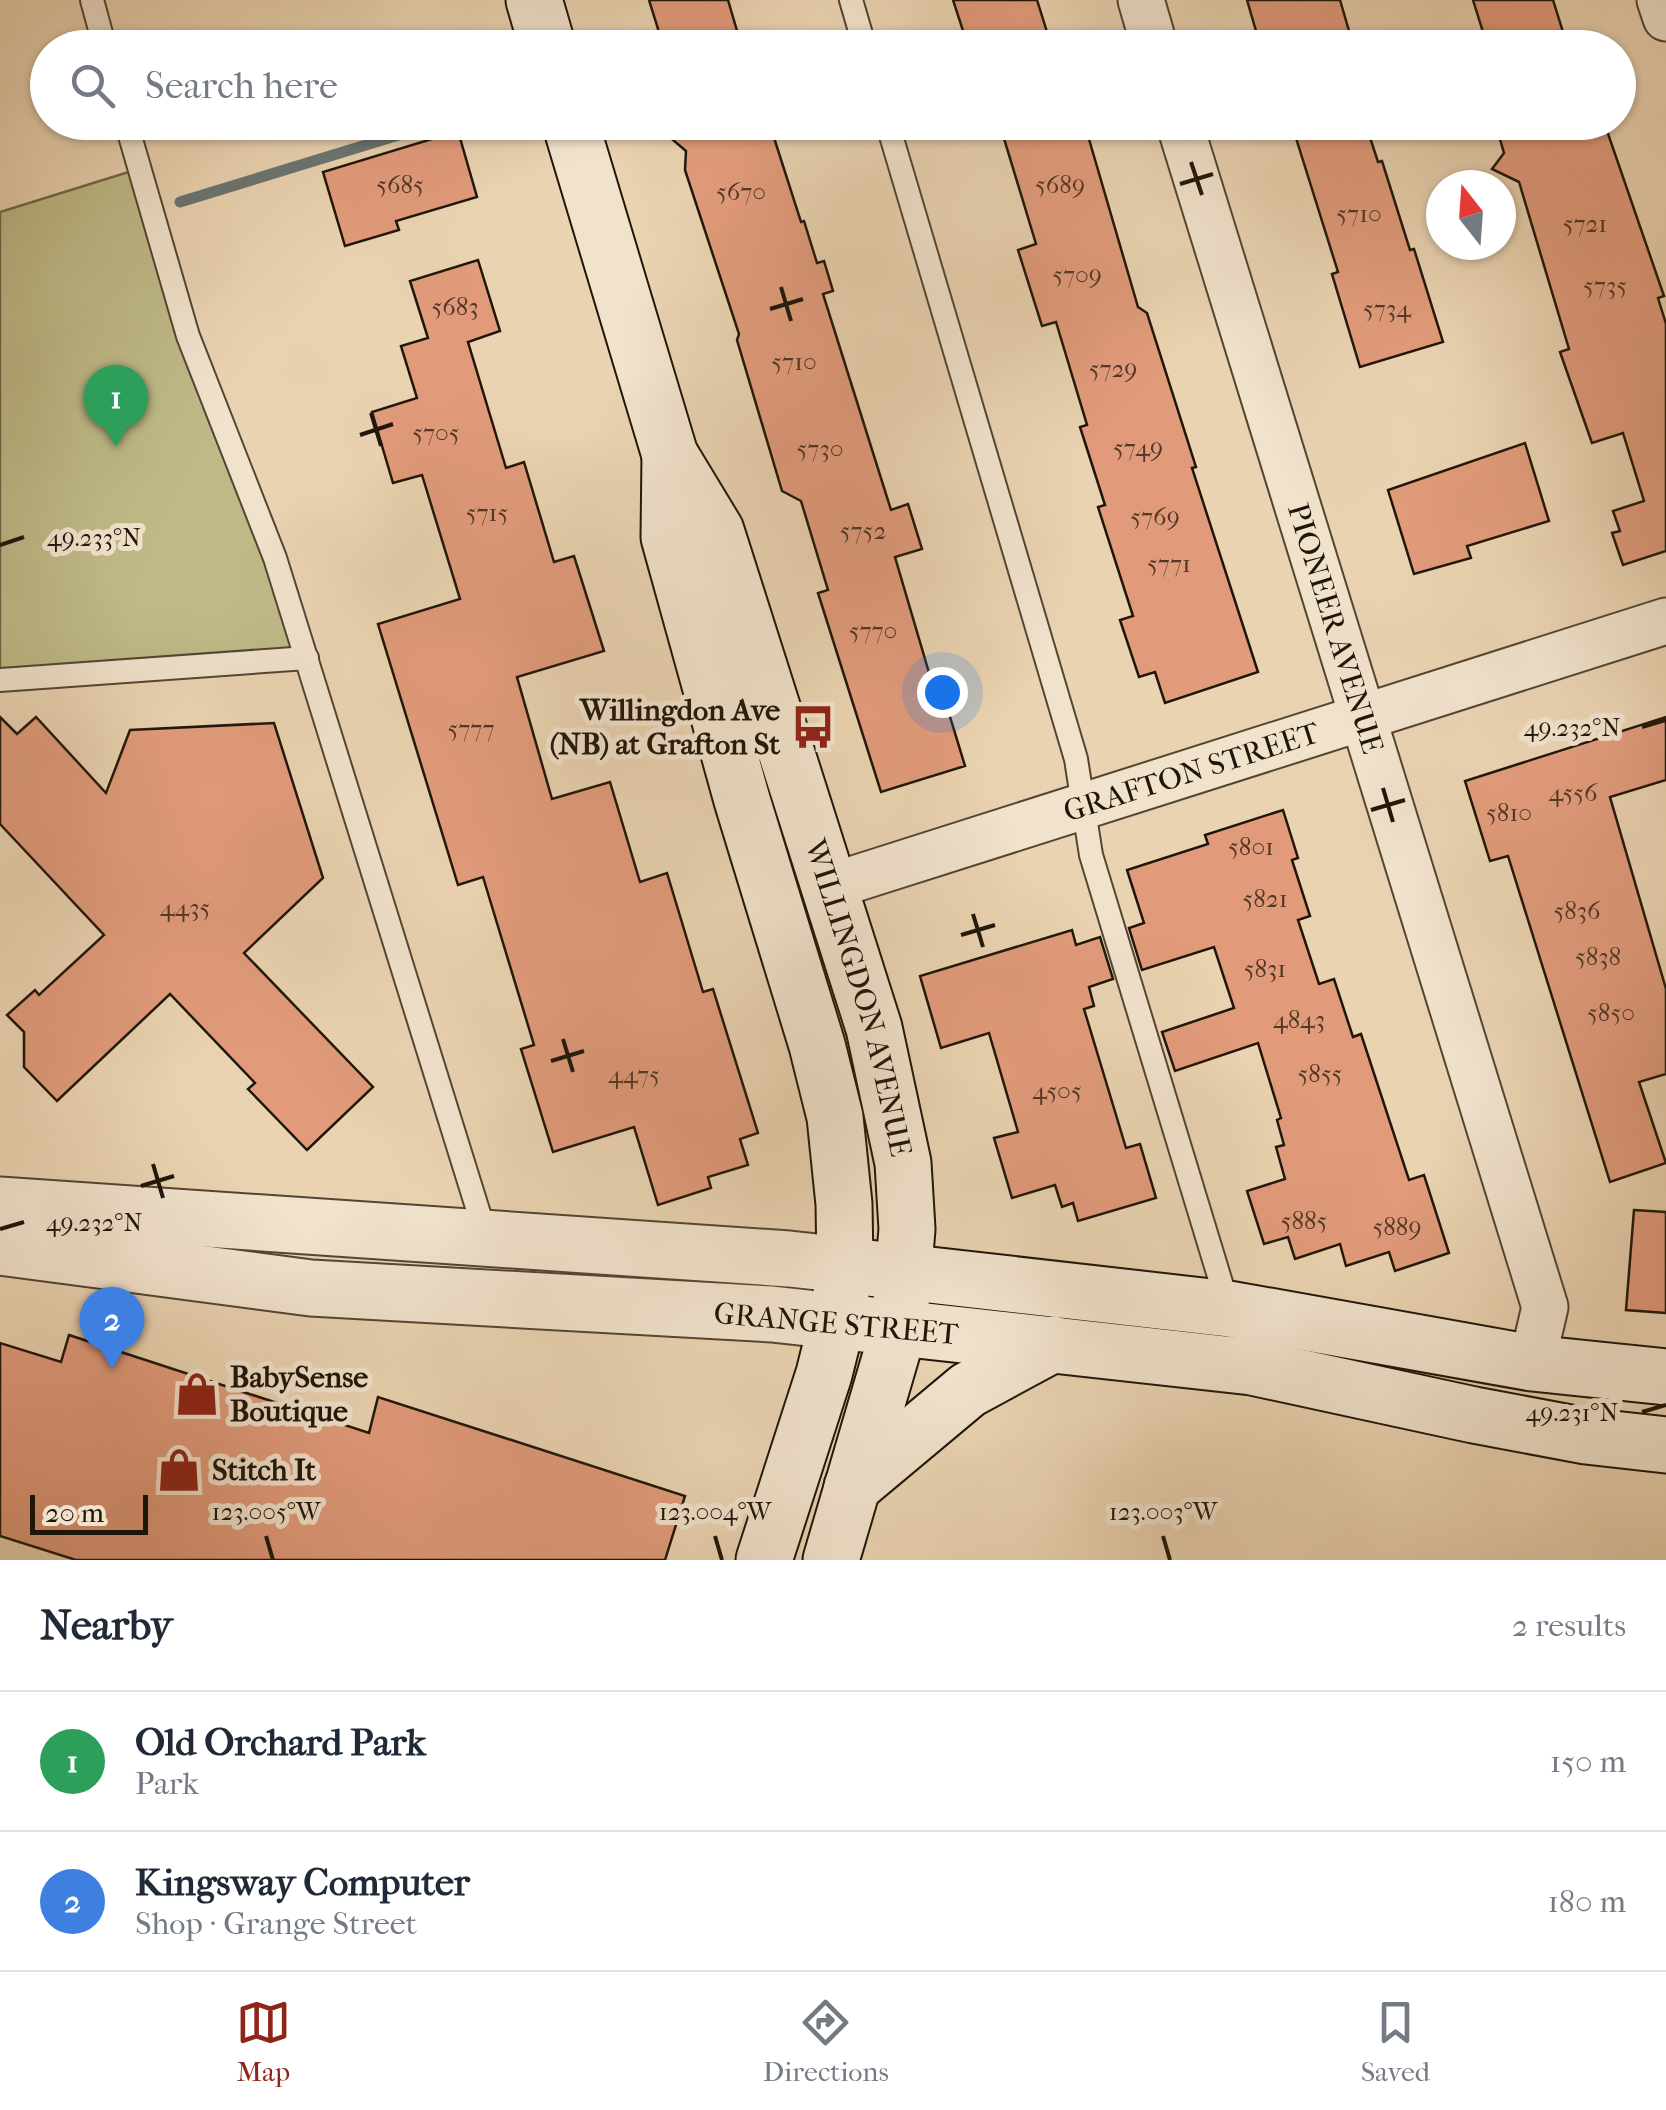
<!DOCTYPE html>
<meta charset="utf-8">
<style>
body{margin:0;font-family:"IM FELL French Canon",serif;background:#f6f6f7;color:#1f2937}
.compass{position:absolute;left:1426px;top:170px;width:90px;height:90px;border-radius:50%;background:#fff;box-shadow:0 2px 8px #0004;rotate:343deg}
.scale{position:absolute;left:30px;bottom:25px;width:118px;box-sizing:border-box;padding-left:10px;border:5px solid #1f160a;border-top:0;font-size:28px;line-height:35px;white-space:nowrap;color:#1f160a;-webkit-text-stroke:8px #f1e2cc;paint-order:stroke}
.you{position:absolute;left:942px;top:692px;width:35px;height:35px;margin:-25px;border:8px solid #fff;border-radius:50%;background:#1a73e8;box-shadow:0 0 0 15px #1a73e833}
.badge{display:grid;place-items:center;width:65px;height:65px;border-radius:50%;background:#8f2418;color:#fff;font-size:32px;font-weight:700}
.pin{position:absolute;translate:-50% -82px;filter:drop-shadow(0 2px 5px #0008)}
.pin::after{content:'';position:absolute;top:52px;width:35px;height:30px;background:inherit;clip-path:polygon(0 0,100% 0,50% 100%)}
.list{margin:0;padding:0;list-style:none}
h2{display:flex;justify-content:space-between;align-items:center;height:130px;margin:0;padding:0 40px;font-size:42px}
h2 small{font-size:32px;font-weight:400;color:#747a83}
.list li{display:grid;grid-template-columns:65px 1fr auto;gap:30px;align-items:center;box-sizing:border-box;height:140px;padding:0 40px;border-top:2px solid #e0e1e3}
.list b{display:block;font-size:38px;white-space:nowrap}
.list p{margin:0;font-size:32px;white-space:nowrap;color:#747a83}
.list em{font-size:32px;font-style:normal;color:#747a83}
.icon{flex:none;width:55px;height:55px;fill:none;stroke:currentColor;stroke-width:2;stroke-linecap:round;stroke-linejoin:round}
.map{position:relative;flex:none;width:1666px;height:1560px;overflow:hidden}
.search{position:absolute;background:#fff;box-shadow:0 2px 8px #0004;left:30px;right:30px;top:30px;height:110px;display:flex;align-items:center;gap:25px;box-sizing:border-box;padding:0 35px;border-radius:55px;color:#747a83;font-size:38px}
.sheet{height:410px;background:#fff}
nav{display:flex;justify-content:space-around;align-items:center;box-sizing:border-box;height:140px;border-top:2px solid #e0e1e3;background:#fff;font-size:28px;color:#747a83}
nav a{display:grid;justify-items:center;gap:5px}
nav .on{color:#8f2418}
.map>svg:first-child{display:block}
.green{fill:#beba87;stroke:#6e6848;stroke-width:2.5}
.lines{fill:none;stroke-linecap:round;stroke-linejoin:round}
.stream{stroke:#6b7572;stroke-width:11}
.building{fill:#e19b7b;stroke:#1f160a;stroke-width:2.5}
.service-casing{stroke:#524534;stroke-width:26}
.minor-casing{stroke:#524534;stroke-width:49}
.tertiary-casing{stroke:#524534;stroke-width:59}
.secondary-casing{stroke:#1f160a;stroke-width:59}
.service{stroke:#f1e2cc;stroke-width:22}
.minor{stroke:#f1e2cc;stroke-width:45}
.tertiary{stroke:#f1e2cc;stroke-width:55}
.secondary{stroke:#f1e2cc;stroke-width:55}
.ticks{fill:none;stroke:#1f160a;stroke-width:4}
.labels{text-anchor:middle;dominant-baseline:central;stroke-width:10;stroke-linejoin:round;paint-order:stroke}
.number-label{font-size:25px;fill:#503726}
.street-label{font-size:30px;fill:#1f160a;stroke:#f1e2cc}
.poi-label{font-size:30px;font-weight:bold;fill:#1f160a;stroke:#f1e2cc;text-anchor:start}
.ticks-label{font-size:25px;text-anchor:middle;fill:#1f160a;stroke:#f1e2cc;stroke-width:10;stroke-linejoin:round;paint-order:stroke}
</style>
<div class="map">
<svg width="1666" height="1560" viewBox="0 0 1666 1560">
<rect width="100%" height="100%" fill="#ead3b1"/>
<filter id="stains"><feTurbulence type="fractalNoise" baseFrequency=".002" numOctaves="4"/><feColorMatrix values="0 0 0 0 .2 0 0 0 0 .09 0 0 0 0 .02 0 0 0 .5 -.17"/></filter>
<radialGradient id="worn" r=".72"><stop offset=".6" stop-color="#630" stop-opacity="0"/><stop offset="1" stop-color="#630" stop-opacity=".3"/></radialGradient>
<polygon class="green" points="138,169 307,658 0,680 0,212"/>
<g class="lines">
<polyline class="stream" points="180,202 441,122"/>
</g>
<g class="building">
<polygon points="649,0 728,0 742,48 664,48"/>
<polygon points="953,0 1037,0 1052,48 973,48 970,39 966,40"/>
<polygon points="1247,0 1340,0 1354,48 1261,48"/>
<polygon points="1473,0 1553,0 1568,48 1488,48"/>
<polygon points="652,122 769,122 801,222 804,221 817,263 824,261 833,291 823,294 891,510 908,504 922,549 895,557 930,676 937,674 965,766 881,792 818,593 828,590 801,501 782,491 737,340 739,334 685,170 686,151"/>
<polygon points="999,122 1084,122 1138,307 1147,313 1196,467 1192,468 1258,672 1165,703 1155,672 1139,677 1120,620 1133,616 1098,507 1105,505 1080,427 1087,425 1056,322 1042,326 1018,250 1036,244"/>
<polygon points="1291,122 1365,122 1378,162 1382,161 1410,250 1414,249 1443,342 1360,367 1332,274 1338,272"/>
<polygon points="1495,122 1604,122 1664,296 1658,298 1666,324 1666,551 1623,565 1612,533 1620,531 1613,511 1644,501 1623,433 1592,443 1560,352 1569,349 1519,182 1492,169 1504,153"/>
<polygon points="458,131 477,197 396,221 399,230 345,246 323,172"/>
<polygon points="478,260 500,331 468,342 506,468 524,462 554,562 574,556 604,651 517,677 552,799 610,782 640,882 667,873 703,992 713,989 758,1133 740,1139 748,1165 708,1177 711,1188 658,1205 634,1127 553,1152 521,1049 534,1045 483,877 458,885 378,624 460,599 422,475 393,483 372,412 417,398 401,346 428,338 410,281"/>
<polygon points="1525,443 1549,521 1467,546 1471,558 1414,574 1388,490"/>
<polygon points="0,717 17,734 36,717 106,793 130,730 274,723 323,878 244,953 373,1087 307,1150 248,1089 255,1083 170,994 57,1101 24,1067 24,1032 7,1015 35,990 39,995 104,935 0,824"/>
<polygon points="1666,717 1666,780 1610,797 1666,989 1666,1074 1639,1082 1666,1163 1610,1182 1508,856 1490,861 1465,781"/>
<polygon points="1283,810 1298,858 1292,860 1310,916 1298,920 1319,984 1334,979 1353,1037 1361,1034 1409,1180 1424,1175 1449,1253 1395,1271 1389,1252 1346,1266 1340,1244 1295,1259 1288,1237 1264,1244 1247,1191 1285,1179 1276,1147 1284,1145 1277,1120 1281,1118 1258,1043 1175,1071 1162,1032 1234,1008 1214,947 1142,970 1129,928 1144,923 1127,870 1208,844 1205,835"/>
<polygon points="1072,930 1076,945 1100,937 1113,979 1089,987 1094,1006 1084,1009 1126,1148 1140,1144 1156,1198 1078,1221 1073,1203 1062,1207 1055,1185 1012,1198 994,1138 1018,1132 989,1033 941,1048 920,976"/>
<polygon points="1634,1210 1666,1212 1666,1313 1626,1310"/>
<polygon points="69,1335 369,1433 378,1397 685,1496 665,1560 76,1560 0,1536 0,1343 61,1362"/>
</g>
<g class="lines">
<g class="service-casing">
<g id="service">
<polyline points="92,0 105,48"/>
<polyline points="851,0 865,48"/>
<polyline points="126,122 188,336 275,558 486,1236"/>
<polyline points="887,122 1076,759 1091,855 1229,1309"/>
<polyline points="0,680 307,658"/>
</g>
</g>
<g class="minor-casing">
<g id="minor">
<polyline points="1141,0 1155,48"/>
<polyline points="1660,0 1666,18"/>
<path id="s1" d="M1179,122L1545,1307L1532,1363"/>
<path id="s2" d="M829,887L1666,621"/>
</g>
</g>
<g class="tertiary-casing">
<g id="tertiary">
<polyline points="0,1205 789,1259 845,1265"/>
<polyline points="0,1247 311,1288 772,1314 899,1328"/>
</g>
</g>
<g class="secondary-casing">
<g id="secondary">
<polyline points="534,0 548,48"/>
<path id="s3" d="M570,122L670,455L716,531L874,1028L903,1163L907,1229L899,1328L831,1560"/>
<polyline points="670,455 669,537 742,800 817,1045 835,1117 844,1204 845,1265 837,1322 824,1374 764,1560"/>
<polyline points="868,1268 1229,1309 1532,1363 1666,1377"/>
<polyline points="899,1328 1252,1367 1474,1415 1586,1436 1666,1445"/>
<polyline points="852,1487 968,1390 1053,1344"/>
</g>
</g>
<use href="#service" class="service"/>
<use href="#minor" class="minor"/>
<use href="#tertiary" class="tertiary"/>
<use href="#secondary" class="secondary"/>
</g>
<path class="ticks" d="M1191,162L1202,195M1180,184L1213,174M781,287L791,321M770,309L803,299M371,413L381,446M360,435L393,424M0,545L24,537M1642,727L1666,720M1383,788L1393,822M1371,810L1405,800M973,914L983,947M961,935L995,925M563,1039L573,1072M551,1061L584,1051M153,1164L163,1198M141,1186L174,1176M0,1229L24,1222M1642,1412L1666,1405M266,1536L273,1560M715,1536L722,1560M1163,1536L1170,1560"/>
<defs>
<g id="bus-bare" transform="scale(3.45)"><path d="M-5-6H5V4H4V6H2V4H-2V6H-4V4H-5ZM-3.5-4V0h7V-4ZM-3.5 1.2v1.5H-2V1.2ZM2 1.2v1.5H3.5V1.2Z" fill="#8f2418" stroke="#f1e2cc" stroke-width="2.5" paint-order="stroke"/></g>
<g id="shop-bare" transform="scale(3.45)"><path d="M-5-2.5h2.3a2.7 3.5 0 0 1 5.4 0H5L5.5 6h-11ZM-1.5-2.5h3a1.5 2.3 0 0 0-3 0Z" fill="#8f2418" stroke="#f1e2cc" stroke-width="2.5" paint-order="stroke"/></g>
</defs>
<g fill-rule="evenodd">
<use href="#bus-bare" x="813" y="727"/>
<use href="#shop-bare" x="197" y="1394"/>
<use href="#shop-bare" x="179" y="1470"/>
</g>
<g class="labels">
<g class="number-label">
<text x="400" y="184">5685</text>
<text x="1060" y="184">5689</text>
<text x="741" y="191">5670</text>
<text x="1359" y="213">5710</text>
<text x="1585" y="223">5721</text>
<text x="1077" y="274">5709</text>
<text x="1605" y="285">5735</text>
<text x="455" y="306">5683</text>
<text x="1387" y="308">5734</text>
<text x="794" y="361">5710</text>
<text x="1113" y="368">5729</text>
<text x="436" y="432">5705</text>
<text x="1138" y="447">5749</text>
<text x="820" y="448">5730</text>
<text x="487" y="512">5715</text>
<text x="1155" y="516">5769</text>
<text x="863" y="530">5752</text>
<text x="1169" y="563">5771</text>
<text x="873" y="630">5770</text>
<text x="471" y="728">5777</text>
<text x="1573" y="792">4556</text>
<text x="1509" y="812">5810</text>
<text x="1251" y="846">5801</text>
<text x="1265" y="898">5821</text>
<text x="185" y="907">4435</text>
<text x="1577" y="910">5836</text>
<text x="1598" y="956">5838</text>
<text x="1265" y="968">5831</text>
<text x="1611" y="1012">5850</text>
<text x="1299" y="1019">4843</text>
<text x="1320" y="1073">5855</text>
<text x="634" y="1074">4475</text>
<text x="1057" y="1090">4505</text>
<text x="1304" y="1220">5885</text>
<text x="1397" y="1226">5889</text>
</g>
<g class="street-label">
<text stroke="none"><textPath href="#s1" startOffset="530">PIONEER AVENUE</textPath></text>
<text stroke="none"><textPath href="#s2" startOffset="380">GRAFTON STREET</textPath></text>
<text stroke="none"><textPath href="#s3" startOffset="925">WILLINGDON AVENUE</textPath></text>
<text transform="translate(836 1324) rotate(5)">GRANGE STREET</text>
</g>
<g class="poi-label">
<text x="780" y="710" text-anchor="end">Willingdon Ave<tspan x="780" dy="34">(NB) at Grafton St</tspan></text>
<text x="230" y="1377">BabySense<tspan x="230" dy="34">Boutique</tspan></text>
<text x="212" y="1470">Stitch It</text>
</g>
</g>
<g class="ticks-label">
<text x="94" y="546">49.233°N</text>
<text x="1572" y="736">49.232°N</text>
<text x="94" y="1231">49.232°N</text>
<text x="1572" y="1421">49.231°N</text>
<text x="266" y="1520">123.005°W</text>
<text x="715" y="1520">123.004°W</text>
<text x="1163" y="1520">123.003°W</text>
</g>
<rect width="100%" height="100%" filter="url(#stains)"/>
<rect width="100%" height="100%" fill="url(#worn)"/>
</svg>
<svg class="compass" viewBox="-18 -18 36 36"><path d="M0-13l5 13h-10z" fill="#e53935"/><path d="M0 13l5-13h-10z" fill="#747a83"/></svg>
<div class="scale">20 m</div>
<div class="you"></div>
<div class="pin badge" style="left:116px;top:447px;background:#2e9e5b">1</div>
<div class="pin badge" style="left:112px;top:1369px;background:#3f7fe0">2</div>
<div class="search"><svg class="icon" aria-label="search" viewBox="0 0 24 24"><circle cx="10" cy="10" r="6"/><path d="M15 15l6 6"/></svg>Search here</div>
</div>
<section class="sheet">
<h2>Nearby<small>2 results</small></h2>
<ul class="list">
<li><span class="badge" style="background:#2e9e5b">1</span><div><b>Old Orchard Park</b><p>Park</p></div><em>150 m</em></li>
<li><span class="badge" style="background:#3f7fe0">2</span><div><b>Kingsway Computer</b><p>Shop · Grange Street</p></div><em>180 m</em></li>
</ul>
</section>
<nav>
<a class="on"><svg class="icon" aria-label="map" viewBox="0 0 24 24"><path d="M3 6l6-2 6 2 6-2v14l-6 2-6-2-6 2zM9 4v14M15 6v14"/></svg>Map</a>
<a><svg class="icon" aria-label="directions" viewBox="0 0 24 24"><path d="M12 3l9 9-9 9-9-9zM9 14v-3h6M13 9l2 2-2 2"/></svg>Directions</a>
<a><svg class="icon" aria-label="saved" viewBox="0 0 24 24"><path d="M7 4h10v16l-5-4-5 4z"/></svg>Saved</a>
</nav>
